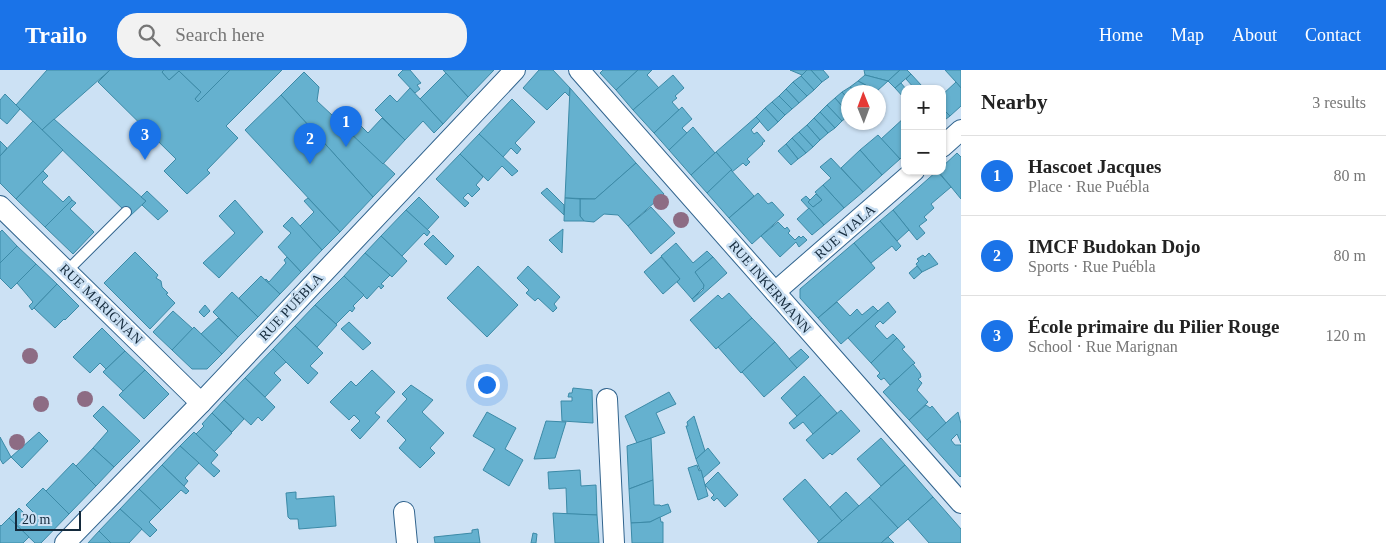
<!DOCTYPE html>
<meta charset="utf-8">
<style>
body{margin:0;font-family:"Times New Roman",serif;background:#f2f2f2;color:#222}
.controls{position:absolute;right:15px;top:15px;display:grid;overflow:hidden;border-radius:10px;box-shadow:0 1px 4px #0004}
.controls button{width:45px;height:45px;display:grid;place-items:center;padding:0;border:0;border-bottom:1px solid #e0e0e0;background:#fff;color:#222;font:25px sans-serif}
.compass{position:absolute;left:841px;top:15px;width:45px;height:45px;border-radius:50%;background:#fff;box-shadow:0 1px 4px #0004;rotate:359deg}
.scale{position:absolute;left:15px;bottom:12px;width:66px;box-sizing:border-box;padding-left:5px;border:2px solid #142a3c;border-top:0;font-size:14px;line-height:18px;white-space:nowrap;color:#142a3c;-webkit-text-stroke:4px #cce1f4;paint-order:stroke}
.you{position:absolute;left:486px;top:314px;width:18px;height:18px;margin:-12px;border:4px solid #fff;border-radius:50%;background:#1a73e8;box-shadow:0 0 0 8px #1a73e833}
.badge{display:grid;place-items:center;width:32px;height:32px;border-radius:50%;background:#1a73e8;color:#fff;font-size:16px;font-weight:700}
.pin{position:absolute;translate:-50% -41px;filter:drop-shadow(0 1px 2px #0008)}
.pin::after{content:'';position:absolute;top:26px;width:18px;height:15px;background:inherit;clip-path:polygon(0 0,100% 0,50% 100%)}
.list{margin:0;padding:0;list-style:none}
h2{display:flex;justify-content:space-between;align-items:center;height:65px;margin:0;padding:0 20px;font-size:21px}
h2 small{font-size:16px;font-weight:400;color:#767676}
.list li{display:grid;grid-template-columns:32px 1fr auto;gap:15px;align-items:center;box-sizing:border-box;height:80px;padding:0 20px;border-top:1px solid #e0e0e0}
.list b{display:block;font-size:19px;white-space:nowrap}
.list p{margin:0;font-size:16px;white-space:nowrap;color:#767676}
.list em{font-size:16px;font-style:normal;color:#767676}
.icon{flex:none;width:28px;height:28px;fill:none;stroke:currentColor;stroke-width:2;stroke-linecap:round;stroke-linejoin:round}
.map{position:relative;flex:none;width:961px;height:473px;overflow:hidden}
header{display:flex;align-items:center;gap:30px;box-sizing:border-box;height:70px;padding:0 25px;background:#1a73e8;color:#fff}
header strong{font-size:24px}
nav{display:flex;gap:28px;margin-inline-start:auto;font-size:18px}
.search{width:350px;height:45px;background:#f2f2f2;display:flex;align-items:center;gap:12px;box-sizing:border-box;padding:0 18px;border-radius:20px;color:#767676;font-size:19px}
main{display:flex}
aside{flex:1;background:#fff}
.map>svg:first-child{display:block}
.building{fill:#65b1cf;stroke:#3c8aa7}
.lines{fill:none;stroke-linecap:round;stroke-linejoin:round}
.service-casing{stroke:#31648e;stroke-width:12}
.minor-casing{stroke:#31648e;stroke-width:22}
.service{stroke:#fff;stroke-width:10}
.minor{stroke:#fff;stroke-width:20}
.tree{fill:#8d6c84}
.labels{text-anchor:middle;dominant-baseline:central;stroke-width:5;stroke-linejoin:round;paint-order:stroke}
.street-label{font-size:14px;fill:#142a3c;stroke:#cce1f4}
</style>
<header>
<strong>Trailo</strong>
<div class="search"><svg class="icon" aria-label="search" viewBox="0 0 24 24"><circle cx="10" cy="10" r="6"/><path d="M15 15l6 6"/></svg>Search here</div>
<nav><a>Home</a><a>Map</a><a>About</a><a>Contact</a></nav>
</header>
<main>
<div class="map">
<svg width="961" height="473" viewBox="0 0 961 473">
<rect width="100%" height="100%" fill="#cce1f4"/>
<g class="building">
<polygon points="47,0 110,0 42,60 16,35"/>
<polygon points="110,0 164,0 162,2 169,10 179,1 201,22 195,29 198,32 230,0 282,0 226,56 238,68 207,100 210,103 187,124 164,101 176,89 98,12"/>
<polygon points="164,0 230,0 198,32 195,29 201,22 179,1 169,10 162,2"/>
<polygon points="403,0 410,0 421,13 417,15 420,19 415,23 398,5"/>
<polygon points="443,0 494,0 468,27"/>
<polygon points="539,0 553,0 570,18 569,26 565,22 547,40 523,18"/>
<polygon points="603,0 638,0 616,20 600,3"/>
<polygon points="638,0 652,0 647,5 659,18 633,40 616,20"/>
<polygon points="790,0 807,0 802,5"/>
<polygon points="807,0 811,0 822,12 814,20 801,6"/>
<polygon points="811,0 823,0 829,7 822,12"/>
<polygon points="864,0 900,0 888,11 865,5"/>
<polygon points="900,0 907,0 911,4 895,18 888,11"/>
<polygon points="945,0 961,0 961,18 956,12"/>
<polygon points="304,2 319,17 317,31 395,104 373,127 281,25"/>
<polygon points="446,3 468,27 443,54 420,29"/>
<polygon points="911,4 922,16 920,19 915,19 906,9"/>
<polygon points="673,5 684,18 675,26 677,28 672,32 679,40 654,63 633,40"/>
<polygon points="865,5 888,11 877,21 858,11"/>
<polygon points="801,6 814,20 807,26 793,12"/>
<polygon points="858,11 877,21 875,22 856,22 850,17"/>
<polygon points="793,12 807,26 799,33 786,19"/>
<polygon points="956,12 961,18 961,36 950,46 942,38 942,25"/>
<polygon points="901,13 906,19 905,19 905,29 895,18"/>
<polygon points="850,17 856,22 848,22 848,29 842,22"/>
<polygon points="410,18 443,54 434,63 423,51 405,70 375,40 390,25 397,32"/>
<polygon points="570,18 636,93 595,129 565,128"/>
<polygon points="786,19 799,33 792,39 779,26"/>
<polygon points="842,22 848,29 848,43 835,28"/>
<polygon points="5,24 20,39 7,54 0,48 0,30"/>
<polygon points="281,25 373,127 340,162 245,60"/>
<polygon points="779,26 792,39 785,45 772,32"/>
<polygon points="835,28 848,43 848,46 842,51 827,35"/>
<polygon points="512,29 535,52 515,73 521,79 517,84 511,78 503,87 479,64"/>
<polygon points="772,32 785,45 778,52 765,38"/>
<polygon points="827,35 842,51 835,58 820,42"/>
<polygon points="682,37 692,49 682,58 688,64 669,80 654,63"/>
<polygon points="765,38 778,52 768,61 756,47"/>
<polygon points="942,38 950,46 942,52"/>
<polygon points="820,42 835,58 828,63 814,48"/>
<polygon points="756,47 760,51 751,60 754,64 757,62 765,71 762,73 763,74 747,89 750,92 746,96 743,93 732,102 716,82"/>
<polygon points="905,47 905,85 900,89 881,69"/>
<polygon points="382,48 405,70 383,94 346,59 355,50 368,63"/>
<polygon points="814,48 828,63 820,70 807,55"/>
<polygon points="54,49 146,131 130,146 42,60"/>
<polygon points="33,51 63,80 16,129 0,113 0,86"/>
<polygon points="807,55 820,70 813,77 799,62"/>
<polygon points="693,57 715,83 691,105 669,80"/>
<polygon points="799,62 813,77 806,83 792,68"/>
<polygon points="479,64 518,101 512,106 502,96 488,111 460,84"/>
<polygon points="878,65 900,89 882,105 860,80"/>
<polygon points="792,68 806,83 798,89 786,74"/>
<polygon points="0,71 7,78 0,86"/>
<polygon points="786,74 798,89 791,95 778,81"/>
<polygon points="860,80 882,105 863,122 841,98"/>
<polygon points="716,82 732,100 707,123 691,105"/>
<polygon points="957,83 961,87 961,129 938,101 942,101 942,97"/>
<polygon points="460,84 483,107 476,115 480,119 472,127 468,123 463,128 469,133 465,137 436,109"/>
<polygon points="831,88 863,122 844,138 823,115 831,108 820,97"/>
<polygon points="636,93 664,124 628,156 618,145 604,144 594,152 584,151 580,146 580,129 595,129"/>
<polygon points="731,100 754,126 729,148 707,123"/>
<polygon points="43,101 48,106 42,112 63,132 69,126 72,130 45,157 16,129"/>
<polygon points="937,101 951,117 931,134 934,138 924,147 927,150 919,156 925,163 917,170 893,140"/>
<polygon points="823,115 844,138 824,155 801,130 806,126 810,130 808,132 813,137 822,130 815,122"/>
<polygon points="547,118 564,135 564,145 541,123"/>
<polygon points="147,121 168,141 158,150 142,135 146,131 141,127"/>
<polygon points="758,123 768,134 772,132 784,145 752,174 729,148"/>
<polygon points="816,124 822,130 813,137 808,132"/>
<polygon points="419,127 439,147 427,160 406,140"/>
<polygon points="308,128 340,162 322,180 300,156 314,142 304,131"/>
<polygon points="565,128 580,129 580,146 584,151 564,151"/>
<polygon points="72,130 76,133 70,139 94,162 73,184 45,157"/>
<polygon points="235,130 263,162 219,208 203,193 235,163 219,146"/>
<polygon points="651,137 675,163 651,184 628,156"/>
<polygon points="809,138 824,155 812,165 797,149"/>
<polygon points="406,140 430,162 427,166 424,163 402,186 381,166"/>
<polygon points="893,140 909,160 897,171 880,151"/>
<polygon points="292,147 322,180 301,202 278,177 291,163 283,156"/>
<polygon points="880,151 901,176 896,181 892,176 871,193 854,173"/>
<polygon points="778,152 785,159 787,157 790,161 788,163 795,170 799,166 801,168 803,166 807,170 799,177 796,172 780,187 761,166"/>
<polygon points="563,159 562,183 549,170"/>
<polygon points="2,160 17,176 0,193 0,162"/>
<polygon points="433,165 454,186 446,195 424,174"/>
<polygon points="381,166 407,191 392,207 365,183"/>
<polygon points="676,173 693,193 707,181 713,187 695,202 704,212 704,217 692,229 677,212 680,209 661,186"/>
<polygon points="854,173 875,198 818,248 800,228 800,219"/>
<polygon points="17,176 36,194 11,219 0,208 0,193"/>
<polygon points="135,182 158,205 156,208 161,211 162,217 168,223 166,224 175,233 150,259 104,213"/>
<polygon points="365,183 390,205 381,214 384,216 381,219 379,216 367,229 344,206"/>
<polygon points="929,183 938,194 922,202 916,194 919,191 917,189 923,185 925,187"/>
<polygon points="287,187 301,202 280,224 265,210 266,209 269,212 286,193 284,190"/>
<polygon points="661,187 680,209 663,224 644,202"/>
<polygon points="713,187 727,203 694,232 692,229 703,220 704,215 695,202"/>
<polygon points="36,194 57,214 32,240 29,236 33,232 17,213"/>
<polygon points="478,196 518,235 487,267 447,228"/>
<polygon points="528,196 560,227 554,234 557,238 553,242 538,228 535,231 526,223 529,220 517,208"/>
<polygon points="917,196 922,202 914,209 909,203"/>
<polygon points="261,206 280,224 258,247 239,228"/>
<polygon points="344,206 364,225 353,236 355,238 352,242 350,240 336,254 315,235"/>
<polygon points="57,214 79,236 65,250 64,249 55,258 34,238"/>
<polygon points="232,222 258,247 238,267 213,242"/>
<polygon points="729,223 752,248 716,279 690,250 718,225 722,229"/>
<polygon points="837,232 850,246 857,239 862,245 873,236 878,241 841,274 818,248"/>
<polygon points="888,232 896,242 883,254 880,251 875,256 887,269 893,264 897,268 871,293 848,268"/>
<polygon points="205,235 210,241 204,247 199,242"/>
<polygon points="315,235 337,255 317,277 295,256"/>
<polygon points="173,241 193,259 172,280 153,262"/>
<polygon points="218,248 238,267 222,284 201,264"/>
<polygon points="752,248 775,272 741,303 718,277"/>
<polygon points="349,252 371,273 363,280 341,259"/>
<polygon points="295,256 323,283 310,296 318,303 308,314 273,279"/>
<polygon points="194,257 222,284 207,299 192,299 172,280"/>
<polygon points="102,258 125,281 106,299 100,293 90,303 73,287"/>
<polygon points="897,268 905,277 902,279 915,293 890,315 884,308 881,310 877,306 880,303 871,293"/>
<polygon points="775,272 797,298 764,327 742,302"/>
<polygon points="273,279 286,292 274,303 281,310 265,327 245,308"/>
<polygon points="801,279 809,287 797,298 789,289"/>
<polygon points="125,281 145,300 123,321 103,302"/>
<polygon points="913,294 920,303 921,307 918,309 922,313 917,320 928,332 909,350 883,322"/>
<polygon points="145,300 169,324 144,349 119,325"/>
<polygon points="372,300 395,322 375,343 380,347 360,369 351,360 360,351 354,345 349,350 330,332 351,311 356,316"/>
<polygon points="804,306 821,325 797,346 781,328"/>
<polygon points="245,308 275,337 262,351 258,347 251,355 224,330"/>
<polygon points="411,315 433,330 422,342 444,363 430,378 435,383 420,398 399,378 406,370 387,351 407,329 402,324"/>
<polygon points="573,318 592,320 593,353 562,351 561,331 572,331 572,327 568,327 569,323 572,323"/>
<polygon points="669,322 676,334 656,343 665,363 637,373 625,346"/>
<polygon points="821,325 837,343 813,364 803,352 794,359 789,353"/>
<polygon points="224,330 244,349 232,362 212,343"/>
<polygon points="926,335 930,338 932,336 946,353 927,370 909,350"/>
<polygon points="103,336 140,371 114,397 93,378 108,361 93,346"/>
<polygon points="841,340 860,361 832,385 830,383 823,389 806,370"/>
<polygon points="487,342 516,358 505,379 523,390 509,416 483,400 495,379 473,366"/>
<polygon points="958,342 961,354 961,373 957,364 951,370 955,375 961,375 961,406 960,407 927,370"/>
<polygon points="212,343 232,363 214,382 196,364 204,356 202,354"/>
<polygon points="694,346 705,381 696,389 686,356 688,356 687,352"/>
<polygon points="546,351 566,352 555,388 534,389"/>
<polygon points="39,362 48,371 22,398 11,387"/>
<polygon points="194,362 218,385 211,393 220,401 214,407 180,376"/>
<polygon points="0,367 11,387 3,394 0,389"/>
<polygon points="651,368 653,410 629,419 627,376"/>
<polygon points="881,368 905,395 881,416 857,389"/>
<polygon points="180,376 199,393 185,408 188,411 184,416 162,395"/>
<polygon points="93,378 114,397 96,416 76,396"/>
<polygon points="708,378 720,393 703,408 696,389"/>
<polygon points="73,393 96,416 69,444 46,421"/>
<polygon points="162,395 189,421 186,424 181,420 161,440 139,419"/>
<polygon points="697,395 699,401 701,400 708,426 698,430 688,398"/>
<polygon points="905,395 933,427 898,458 869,427"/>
<polygon points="580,400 581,416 596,415 597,445 567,444 566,418 549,419 548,402"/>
<polygon points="718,402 738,425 725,437 717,428 714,431 711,428 714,425 705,415"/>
<polygon points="805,409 842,451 819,471 783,429"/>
<polygon points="653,410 654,435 660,435 661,436 668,434 671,442 650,452 631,453 629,419"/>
<polygon points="43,418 69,444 41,473 35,473 9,448 19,438 28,447 33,442 26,435"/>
<polygon points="139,419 161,440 149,452 157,460 150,467 120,439"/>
<polygon points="296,422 296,429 334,426 336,456 299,459 298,449 290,449 288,447 286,423"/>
<polygon points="846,422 859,436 842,451 830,437"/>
<polygon points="869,427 898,458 881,473 817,473"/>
<polygon points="933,427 961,459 961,473 929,473 908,449"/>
<polygon points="120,439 142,459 129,473 111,473 99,461"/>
<polygon points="553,443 597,445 599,473 555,473"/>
<polygon points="660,447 661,452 663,452 663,473 632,473 631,453 650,452"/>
<polygon points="9,448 29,467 23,473 0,473 0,455 1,456"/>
<polygon points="478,459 480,473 435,473 434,467 472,463 472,460"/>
<polygon points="99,461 111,473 88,473"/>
<polygon points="533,463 537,464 536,473 531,473"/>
<polygon points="888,467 894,473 881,473"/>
</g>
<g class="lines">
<g class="service-casing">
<polyline id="service" points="67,201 126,142"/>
</g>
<g class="minor-casing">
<g id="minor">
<polyline points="579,0 961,433"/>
<polyline points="942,77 961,60"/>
<polyline points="0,136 201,333"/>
<polyline points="775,222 914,101"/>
<polyline points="607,329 614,473"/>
<polyline points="404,442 407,473"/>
<polyline points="65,473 201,333 515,0"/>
</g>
</g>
<use href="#service" class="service"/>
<use href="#minor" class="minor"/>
</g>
<g class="tree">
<circle cx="661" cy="132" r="8"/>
<circle cx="681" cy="150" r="8"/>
<circle cx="30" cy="286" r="8"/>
<circle cx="85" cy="329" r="8"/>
<circle cx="41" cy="334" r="8"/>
<circle cx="17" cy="372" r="8"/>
</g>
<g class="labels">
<g class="street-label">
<text transform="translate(845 162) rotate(-41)">RUE VIALA</text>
<text transform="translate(770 217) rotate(49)">RUE INKERMANN</text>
<text transform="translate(101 234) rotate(44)">RUE MARIGNAN</text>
<text transform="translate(291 237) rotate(-47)">RUE PUÉBLA</text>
</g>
</g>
</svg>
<div class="controls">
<button>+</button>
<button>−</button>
</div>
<svg class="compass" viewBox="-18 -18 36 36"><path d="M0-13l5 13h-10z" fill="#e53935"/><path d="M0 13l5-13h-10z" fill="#767676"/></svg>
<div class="scale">20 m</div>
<div class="you"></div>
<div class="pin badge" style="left:346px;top:77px">1</div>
<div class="pin badge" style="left:310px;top:94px">2</div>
<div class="pin badge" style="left:145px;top:90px">3</div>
</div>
<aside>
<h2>Nearby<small>3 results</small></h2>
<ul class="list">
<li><span class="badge">1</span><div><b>Hascoet Jacques</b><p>Place · Rue Puébla</p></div><em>80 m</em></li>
<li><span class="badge">2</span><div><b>IMCF Budokan Dojo</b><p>Sports · Rue Puébla</p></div><em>80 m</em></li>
<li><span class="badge">3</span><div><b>École primaire du Pilier Rouge</b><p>School · Rue Marignan</p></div><em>120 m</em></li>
</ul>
</aside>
</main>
